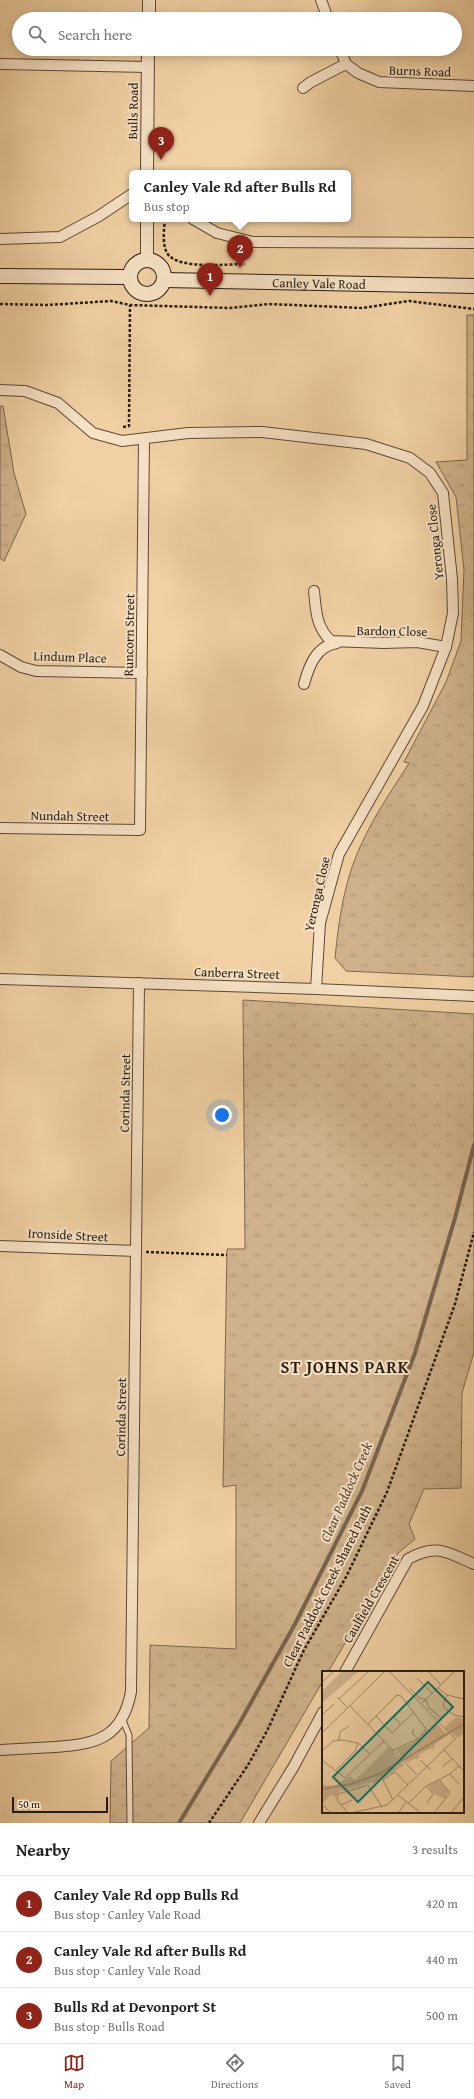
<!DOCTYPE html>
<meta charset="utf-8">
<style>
body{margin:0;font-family:"Gentium Book Plus",serif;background:#f2f2f2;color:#202124}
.scale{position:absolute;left:12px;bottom:10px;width:96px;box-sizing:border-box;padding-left:4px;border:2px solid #291c12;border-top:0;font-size:11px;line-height:14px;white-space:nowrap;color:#291c12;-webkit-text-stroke:3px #f6e1c4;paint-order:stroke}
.you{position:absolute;left:222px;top:1115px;width:14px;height:14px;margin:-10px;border:3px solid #fff;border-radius:50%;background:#1a73e8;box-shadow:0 0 0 6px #1a73e833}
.badge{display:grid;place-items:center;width:26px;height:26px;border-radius:50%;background:#8f2418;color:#fff;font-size:13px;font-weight:700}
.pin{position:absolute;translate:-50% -33px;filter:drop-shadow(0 1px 2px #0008)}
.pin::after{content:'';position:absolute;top:21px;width:14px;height:12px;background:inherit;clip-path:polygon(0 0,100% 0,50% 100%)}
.popup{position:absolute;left:129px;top:170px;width:222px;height:52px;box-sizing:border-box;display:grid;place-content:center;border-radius:6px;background:#fff;filter:drop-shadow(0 1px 3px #0005);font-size:13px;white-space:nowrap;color:#757577}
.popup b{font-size:15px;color:#202124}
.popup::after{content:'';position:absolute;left:50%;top:100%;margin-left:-8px;border:8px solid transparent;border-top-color:#fff}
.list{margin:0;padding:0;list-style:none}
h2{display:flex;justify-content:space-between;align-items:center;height:52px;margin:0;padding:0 16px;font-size:17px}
h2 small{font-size:13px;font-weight:400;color:#757577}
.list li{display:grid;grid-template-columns:26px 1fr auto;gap:12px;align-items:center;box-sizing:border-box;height:56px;padding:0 16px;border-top:1px solid #e0e0e0}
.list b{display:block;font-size:15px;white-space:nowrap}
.list p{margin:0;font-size:13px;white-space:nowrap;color:#757577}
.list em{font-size:13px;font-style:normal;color:#757577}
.icon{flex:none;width:22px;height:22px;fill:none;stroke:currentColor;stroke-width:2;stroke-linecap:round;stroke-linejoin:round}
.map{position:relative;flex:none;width:474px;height:1823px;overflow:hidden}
.search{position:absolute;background:#fff;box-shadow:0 2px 10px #0003;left:12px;right:12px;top:12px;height:44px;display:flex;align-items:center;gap:10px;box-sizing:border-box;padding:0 14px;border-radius:22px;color:#757577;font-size:15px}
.sheet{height:220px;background:#fff}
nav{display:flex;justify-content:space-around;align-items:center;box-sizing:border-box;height:56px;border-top:1px solid #e0e0e0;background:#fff;font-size:11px;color:#757577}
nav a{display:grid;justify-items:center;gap:2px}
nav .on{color:#8f2418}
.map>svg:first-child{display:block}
.park{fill:url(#park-tufts);stroke:#7c674e}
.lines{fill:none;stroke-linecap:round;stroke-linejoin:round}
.stream{stroke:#78634c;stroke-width:4}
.service-casing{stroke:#5b4936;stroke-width:7}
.minor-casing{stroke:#5b4936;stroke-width:12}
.tertiary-casing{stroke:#5b4936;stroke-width:14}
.secondary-casing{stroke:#291c12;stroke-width:16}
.path{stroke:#291c12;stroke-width:2.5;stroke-dasharray:3 2;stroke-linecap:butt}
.service{stroke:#f6e1c4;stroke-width:5}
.minor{stroke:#f6e1c4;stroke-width:10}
.tertiary{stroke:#f6e1c4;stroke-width:12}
.secondary{stroke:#f6e1c4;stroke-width:14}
.labels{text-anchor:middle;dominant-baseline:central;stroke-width:4;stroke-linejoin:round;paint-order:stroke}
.street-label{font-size:13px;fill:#291c12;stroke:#f6e1c4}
.water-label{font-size:14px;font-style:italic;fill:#574634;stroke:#f6e1c4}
.district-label{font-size:17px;font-weight:bold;letter-spacing:1px;fill:#291c12;stroke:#f6e1c4}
.inset-river{fill:none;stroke:#ad9372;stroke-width:2}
.inset-road{fill:none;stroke:#a1896a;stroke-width:1}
.view{fill:#0f766e;fill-opacity:0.15;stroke:#0f766e;stroke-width:2}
.inset-edge{fill:none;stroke:#291c12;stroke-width:2}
</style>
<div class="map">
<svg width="474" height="1823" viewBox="0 0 474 1823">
<defs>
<pattern id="park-tufts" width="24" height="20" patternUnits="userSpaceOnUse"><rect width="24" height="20" fill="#cfb28b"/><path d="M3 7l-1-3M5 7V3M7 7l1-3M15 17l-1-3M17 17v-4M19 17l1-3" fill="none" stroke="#b29877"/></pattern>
</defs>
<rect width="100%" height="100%" fill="#f1d1a4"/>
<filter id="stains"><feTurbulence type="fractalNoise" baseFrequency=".005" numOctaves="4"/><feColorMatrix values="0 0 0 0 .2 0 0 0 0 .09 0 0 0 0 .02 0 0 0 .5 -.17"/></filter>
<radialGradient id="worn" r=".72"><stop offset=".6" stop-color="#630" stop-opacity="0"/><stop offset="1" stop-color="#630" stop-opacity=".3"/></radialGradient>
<g class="park">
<path d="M467,315H474V977L346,971L335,958C339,919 344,881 361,845C374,816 392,790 409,763L404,762L446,682L461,641L464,570L456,497L436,462L467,460Z"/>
<polygon points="0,406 3,406 14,473 26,514 4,561 0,558"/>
<polygon points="243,1000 474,1014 474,1352 462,1393 461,1488 424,1489 409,1524 415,1539 398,1553 328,1672 323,1672 323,1681 240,1823 110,1823 111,1761 149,1728 150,1645 236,1649 236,1485 223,1487 227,1249 245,1249"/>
</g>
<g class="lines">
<polyline class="stream" points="179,1823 239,1724 295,1624 362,1491 415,1353 455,1218 474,1145"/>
<g class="service-casing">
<polyline id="service" points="122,1718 129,1735 130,1823"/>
</g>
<g class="minor-casing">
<g id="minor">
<polyline points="321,0 328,19"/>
<polyline points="340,49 346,64 358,73 379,82 474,86"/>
<polyline points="0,64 148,67"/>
<polyline points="303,88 311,82 346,64"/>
<polyline points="193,219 217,233 253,242 474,243"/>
<polyline points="0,239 60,237 99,216 132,194"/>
<polyline points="0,390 25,391 58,403 93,433 122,441 188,433 262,432 366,444 410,458 430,473 443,493 452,579 453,613 446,647 423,706 339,854 320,923 316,989"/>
<path d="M314,591C316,611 316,627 331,641L384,643L417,642L446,647"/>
<polyline points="0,655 21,667 36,671 142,673"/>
<path d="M304,684C309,666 316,646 337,643"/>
<polyline points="0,828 140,830 144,439"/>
<polyline points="0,979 316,989 474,996"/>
<polyline points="0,1246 136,1251"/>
<path d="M345,1672L408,1559C436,1543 447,1552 474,1564"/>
<path d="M0,1750C18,1749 37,1748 55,1747C97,1744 122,1738 131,1692L139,983"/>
<polyline points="259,1823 294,1766 323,1712"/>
</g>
</g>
<g class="tertiary-casing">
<g id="tertiary">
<polyline points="149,19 149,0"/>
<polyline points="147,173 148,49"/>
<polyline points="147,219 147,259"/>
</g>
</g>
<g class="secondary-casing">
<g id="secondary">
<circle cx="147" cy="277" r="17"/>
<polyline points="0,276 129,277"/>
<path id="s1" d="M164,280L474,286"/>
</g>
</g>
<g class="path">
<path d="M165,219C164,229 162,244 167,253C177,270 227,264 245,264"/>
<polyline points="0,304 47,305 111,301 130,305 230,308 269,304 362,308 409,301 474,309"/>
<polyline points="123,427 129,426 130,305"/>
<polyline points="146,1252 227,1255"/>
<polyline points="209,1823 248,1765 267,1731 304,1650 346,1577 387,1492 455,1304 474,1232"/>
</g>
<use href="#service" class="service"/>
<use href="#minor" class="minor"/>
<use href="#tertiary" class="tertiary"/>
<use href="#secondary" class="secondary"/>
</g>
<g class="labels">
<g class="street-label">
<text transform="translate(420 71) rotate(2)">Burns Road</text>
<text transform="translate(133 111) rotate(-89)">Bulls Road</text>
<text stroke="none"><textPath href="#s1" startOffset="155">Canley Vale Road</textPath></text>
<text transform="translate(435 542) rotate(-96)">Yeronga Close</text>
<text transform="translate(392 631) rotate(1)">Bardon Close</text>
<text transform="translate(129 635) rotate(-89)">Runcorn Street</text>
<text transform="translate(70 657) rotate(2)">Lindum Place</text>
<text transform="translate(70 816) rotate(1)">Nundah Street</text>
<text transform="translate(317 894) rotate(-77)">Yeronga Close</text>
<text transform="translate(237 973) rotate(2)">Canberra Street</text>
<text transform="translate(125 1093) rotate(-89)">Corinda Street</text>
<text transform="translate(68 1235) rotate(3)">Ironside Street</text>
<text transform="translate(121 1417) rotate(-89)">Corinda Street</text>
<text transform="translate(327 1586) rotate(-63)">Clear Paddock Creek Shared Path</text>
<text transform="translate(371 1599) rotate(-60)">Caulfield Crescent</text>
</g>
<g class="water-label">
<text transform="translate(346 1492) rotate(-66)">Clear Paddock Creek</text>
</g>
<g class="district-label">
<text x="345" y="1366">ST JOHNS PARK</text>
</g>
</g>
<g transform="translate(322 1671)">
<rect width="142" height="142" fill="#f1d1a4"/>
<path d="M20,0H37L0,32V20ZM134,46L142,48V61L136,67L122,57ZM114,52L126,64L113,73L112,78L109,77L98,83L96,88H92L85,92L74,79L97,69L105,58L107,59ZM67,76L82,94L53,113L50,111L18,120L13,126L9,123L1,132L0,114L12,115L28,105L33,109ZM116,109L127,120L123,128L112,123L106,115Z" fill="#cfb28b"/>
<path class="inset-river" d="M0,118L29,113L57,103L142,53"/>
<path class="inset-road" d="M67,0L134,69M106,0L119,14M95,7L110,22M0,11L11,1M88,17L97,27L104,29M116,17L125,24L142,28M125,24L121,35L132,44L142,46M15,26L26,37M17,28L47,0M104,29L107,37L120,48M100,32L133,0M28,35L95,104M76,41L72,46L78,53M0,44L12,33M54,45L70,62L91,42M46,53L75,24L79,25L104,58L96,68L71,79M92,58L90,62L96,68M0,62L63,0M17,69L18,61L27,55M122,79L142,100M0,80L11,70L21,69L36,72L48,83M0,89L23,107L62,70M98,89L109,99M120,96L130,88M13,100L33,80L36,72M128,103L137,113M96,104L132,69M104,115L111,123L105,132M76,124L99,142M71,129L61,109L73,101L86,114M87,132L104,115L128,103L137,95M0,133L9,142M19,134L30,129M26,142L15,129L16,123L46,114L60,136M29,142L65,134L95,105M76,142L84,131M112,142L128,122L117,108M129,142L142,126"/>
<path class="view" d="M106,11L131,36L36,131L11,106Z"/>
<rect width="142" height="142" class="inset-edge"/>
</g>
<rect width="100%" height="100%" filter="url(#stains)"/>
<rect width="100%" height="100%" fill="url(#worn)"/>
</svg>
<div class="scale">50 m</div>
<div class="you"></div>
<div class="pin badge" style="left:210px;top:296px">1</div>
<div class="pin badge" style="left:240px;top:268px">2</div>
<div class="popup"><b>Canley Vale Rd after Bulls Rd</b>Bus stop</div>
<div class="pin badge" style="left:161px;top:160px">3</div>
<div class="search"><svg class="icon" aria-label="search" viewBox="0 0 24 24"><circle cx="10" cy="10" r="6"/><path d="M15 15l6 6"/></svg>Search here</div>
</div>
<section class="sheet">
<h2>Nearby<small>3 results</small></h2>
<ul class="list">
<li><span class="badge">1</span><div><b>Canley Vale Rd opp Bulls Rd</b><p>Bus stop · Canley Vale Road</p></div><em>420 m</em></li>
<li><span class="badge">2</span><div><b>Canley Vale Rd after Bulls Rd</b><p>Bus stop · Canley Vale Road</p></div><em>440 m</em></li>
<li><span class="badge">3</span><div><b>Bulls Rd at Devonport St</b><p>Bus stop · Bulls Road</p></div><em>500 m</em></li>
</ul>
</section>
<nav>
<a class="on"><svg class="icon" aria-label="map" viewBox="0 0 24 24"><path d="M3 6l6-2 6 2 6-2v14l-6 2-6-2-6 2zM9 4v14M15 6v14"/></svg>Map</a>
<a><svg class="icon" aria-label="directions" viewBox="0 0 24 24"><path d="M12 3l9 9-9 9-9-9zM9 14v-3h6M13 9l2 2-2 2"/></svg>Directions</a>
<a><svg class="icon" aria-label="saved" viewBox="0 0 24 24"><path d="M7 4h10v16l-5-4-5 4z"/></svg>Saved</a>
</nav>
